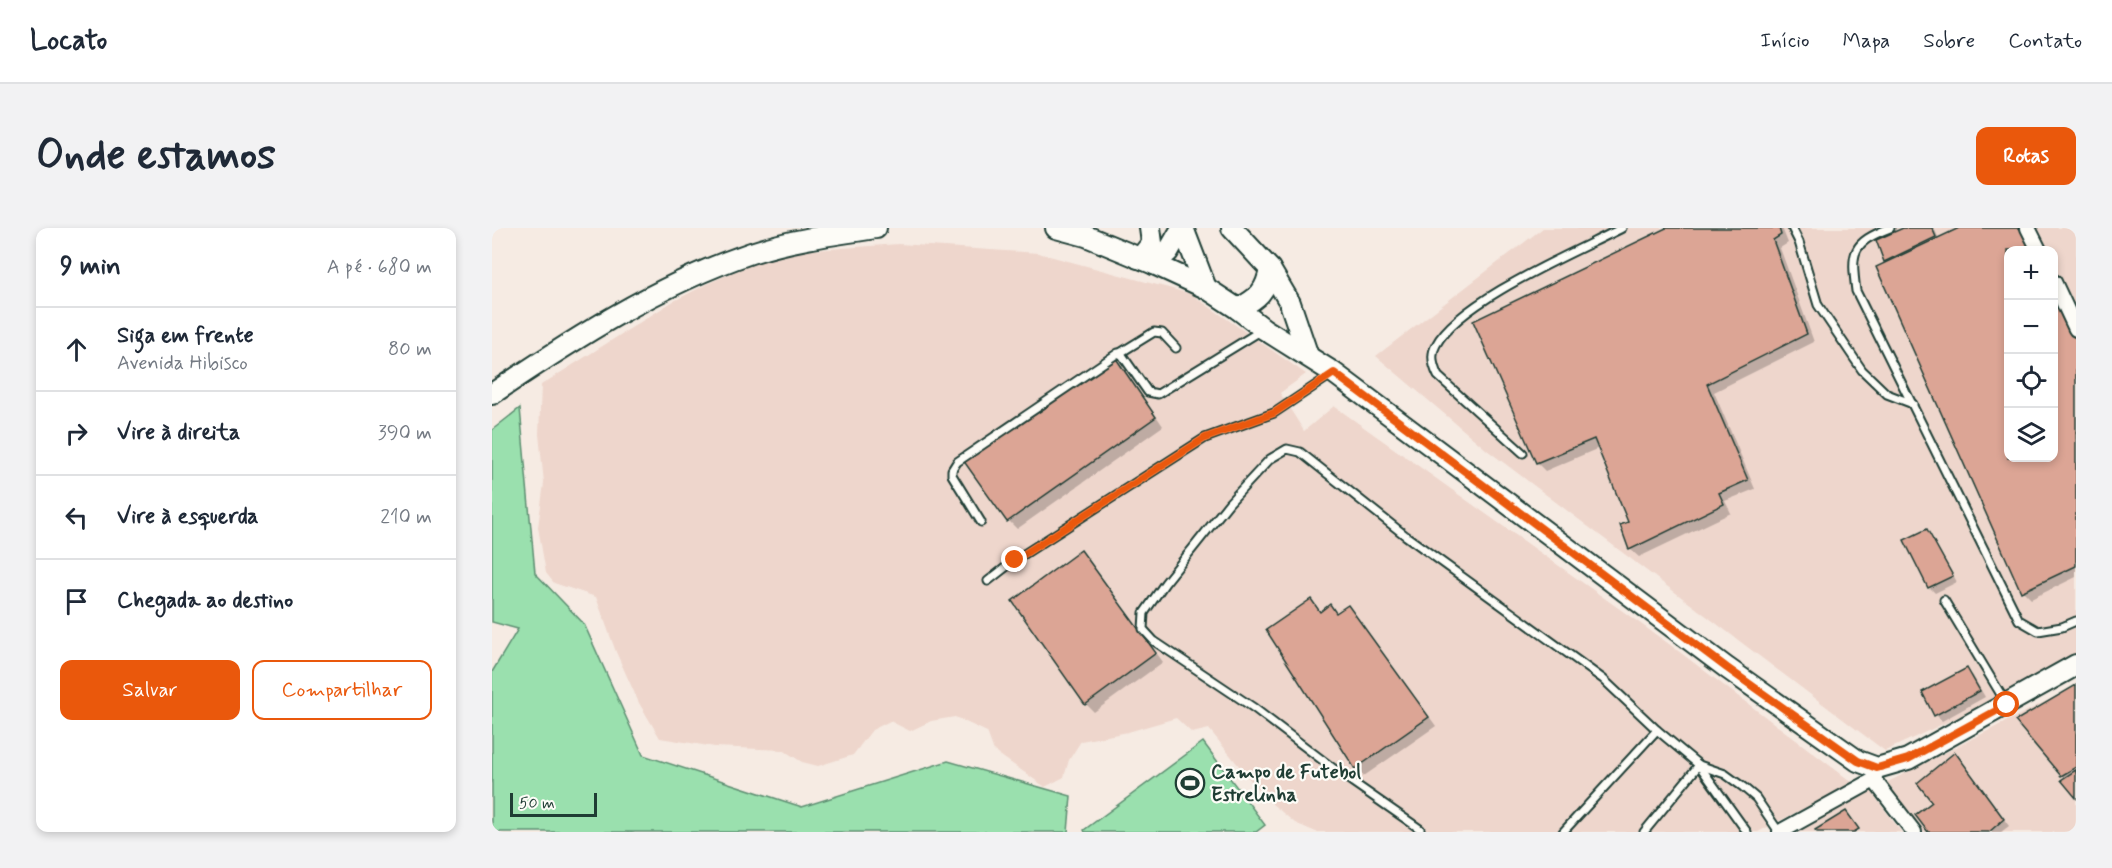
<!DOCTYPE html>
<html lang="pt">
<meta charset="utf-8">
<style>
body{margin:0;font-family:Mynerve,sans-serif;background:#f2f2f3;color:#1f2937}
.controls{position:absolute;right:18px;top:18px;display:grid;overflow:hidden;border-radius:12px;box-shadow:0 3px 9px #0003}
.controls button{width:54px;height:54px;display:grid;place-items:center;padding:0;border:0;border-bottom:2px solid #e0e1e3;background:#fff;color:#1f2937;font:30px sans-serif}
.scale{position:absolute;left:18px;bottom:15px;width:87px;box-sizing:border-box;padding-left:6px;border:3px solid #1f3d34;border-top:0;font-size:16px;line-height:21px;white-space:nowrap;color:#1f3d34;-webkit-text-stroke:4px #fdfcf7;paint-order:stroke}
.stop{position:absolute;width:18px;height:18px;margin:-14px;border:4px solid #ea580c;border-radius:50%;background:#fff}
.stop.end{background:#ea580c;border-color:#fff;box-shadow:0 2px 6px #0008}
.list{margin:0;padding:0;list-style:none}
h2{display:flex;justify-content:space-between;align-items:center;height:78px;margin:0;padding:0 24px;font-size:26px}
h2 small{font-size:20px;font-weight:400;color:#747a83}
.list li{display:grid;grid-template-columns:39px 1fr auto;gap:18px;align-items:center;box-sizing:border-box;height:84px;padding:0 24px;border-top:2px solid #e0e1e3}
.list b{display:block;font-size:22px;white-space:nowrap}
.list p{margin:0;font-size:20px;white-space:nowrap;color:#747a83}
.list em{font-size:20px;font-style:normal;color:#747a83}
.actions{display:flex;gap:12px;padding:18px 24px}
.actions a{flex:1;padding:14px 0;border:2px solid #ea580c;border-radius:12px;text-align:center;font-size:21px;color:#ea580c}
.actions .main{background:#ea580c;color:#fff}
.icon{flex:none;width:33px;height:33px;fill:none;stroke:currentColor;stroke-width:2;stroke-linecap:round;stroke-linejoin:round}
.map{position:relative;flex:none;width:1584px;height:604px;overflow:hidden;border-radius:12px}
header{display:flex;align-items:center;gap:36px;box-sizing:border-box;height:84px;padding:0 30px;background:#fff;border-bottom:2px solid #e0e1e3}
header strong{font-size:28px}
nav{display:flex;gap:33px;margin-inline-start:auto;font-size:21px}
.intro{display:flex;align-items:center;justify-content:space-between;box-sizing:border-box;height:144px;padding:0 36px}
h1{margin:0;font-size:42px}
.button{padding:15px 27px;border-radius:12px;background:#ea580c;color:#fff;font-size:21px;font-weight:700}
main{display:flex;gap:36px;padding:0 36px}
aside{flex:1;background:#fff;border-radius:12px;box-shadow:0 3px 9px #0003}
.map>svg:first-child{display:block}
.built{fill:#eed6cc;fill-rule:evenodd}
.green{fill:#9ae0ae;stroke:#5c8e71;stroke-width:1.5}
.shadow{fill:#0003}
.building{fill:#dca595;stroke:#1f3d34;stroke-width:1.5}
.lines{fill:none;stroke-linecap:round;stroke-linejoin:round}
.lane-casing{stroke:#1f3d34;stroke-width:11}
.street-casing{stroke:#1f3d34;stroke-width:18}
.secondary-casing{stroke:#1f3d34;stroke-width:24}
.lane{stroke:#fdfcf7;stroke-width:7}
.street{stroke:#fdfcf7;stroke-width:14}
.secondary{stroke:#fdfcf7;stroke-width:20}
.route{stroke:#ea580c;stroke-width:8}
.labels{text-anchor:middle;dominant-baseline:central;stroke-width:4.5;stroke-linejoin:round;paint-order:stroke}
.poi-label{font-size:20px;font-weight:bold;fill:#1f3d34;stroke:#fdfcf7;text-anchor:start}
</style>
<header>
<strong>Locato</strong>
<nav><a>Início</a><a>Mapa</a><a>Sobre</a><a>Contato</a></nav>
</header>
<div class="intro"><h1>Onde estamos</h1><a class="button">Rotas</a></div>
<main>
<aside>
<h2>9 min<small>A pé · 680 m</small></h2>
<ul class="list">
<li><svg class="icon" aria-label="ahead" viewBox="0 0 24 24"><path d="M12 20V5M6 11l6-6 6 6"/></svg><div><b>Siga em frente</b><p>Avenida Hibisco</p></div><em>80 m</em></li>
<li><svg class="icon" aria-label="right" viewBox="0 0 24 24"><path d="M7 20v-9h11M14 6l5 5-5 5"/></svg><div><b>Vire à direita</b></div><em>390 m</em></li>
<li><svg class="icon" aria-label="left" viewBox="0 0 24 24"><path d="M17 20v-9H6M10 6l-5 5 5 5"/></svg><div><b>Vire à esquerda</b></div><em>210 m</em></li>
<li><svg class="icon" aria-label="arrive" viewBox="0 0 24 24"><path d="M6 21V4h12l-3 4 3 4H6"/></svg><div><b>Chegada ao destino</b></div></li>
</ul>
<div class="actions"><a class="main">Salvar</a><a>Compartilhar</a></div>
</aside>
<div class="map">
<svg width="1584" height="604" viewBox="0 0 1584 604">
<rect width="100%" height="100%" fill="#f6ebe3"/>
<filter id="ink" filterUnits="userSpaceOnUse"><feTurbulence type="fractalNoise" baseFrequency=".0167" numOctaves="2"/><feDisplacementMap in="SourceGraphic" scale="12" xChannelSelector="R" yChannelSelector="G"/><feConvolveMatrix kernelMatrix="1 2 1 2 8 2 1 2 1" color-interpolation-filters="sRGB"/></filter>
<g filter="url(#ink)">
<g class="built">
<path d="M1051,0H1584V434L1393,523L995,222L884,128ZM1516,22H1562V230H1516Z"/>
<polygon points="407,16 546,25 699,66 814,146 788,165 812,203 842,178 1177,416 1361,555 1266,604 824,604 803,595 773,570 717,501 700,505 684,490 636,504 589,513 577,532 572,549 553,559 502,523 495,504 463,489 439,493 418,503 398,493 380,502 361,527 326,538 310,534 291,522 223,519 168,510 147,475 124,424 104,369 62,355 54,345 46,299 52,255 47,206 49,157 180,74 217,55 260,36 294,24"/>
<polygon points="1584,458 1584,604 1432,604 1394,555"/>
<polygon points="1379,563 1409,604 1302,604"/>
</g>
<g class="green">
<polygon points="28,180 43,345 92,396 151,527 310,579 456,533 579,568 576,604 0,604 0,444 26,401 0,394 0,202"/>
<polygon points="711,514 773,597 764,604 593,604 592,602"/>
</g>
<g class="shadow">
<polygon points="1178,0 1290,0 1296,15 1288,20 1322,114 1222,164 1263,261 1233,273 1239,285 1147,329 1139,322 1130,298 1138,295 1107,220 1053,243 1045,235"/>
<polygon points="1415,0 1442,0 1447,11 1470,0 1546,22 1516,22 1516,230 1562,230 1562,56 1584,104 1584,349 1539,371 1531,363 1386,40 1395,35 1393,33"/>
<polygon points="623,131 631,139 671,198 525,301 517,293"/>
<polygon points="1434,303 1440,309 1465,354 1443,365 1437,359"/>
<polygon points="589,324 597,332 671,434 602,484 594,476"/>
<polygon points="819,373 830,385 838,379 845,386 856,379 864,387 944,498 872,548 864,540"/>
<polygon points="1475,442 1481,448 1493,469 1450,493 1444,487 1432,465"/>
<polygon points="1584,459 1584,567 1574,551 1525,493"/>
<polygon points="1468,532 1517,598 1509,604 1438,604"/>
</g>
<g class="building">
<polygon points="1174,0 1287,0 1289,7 1281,12 1315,106 1215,156 1256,252 1227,265 1232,276 1137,322 1128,297 1136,294 1102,211 1044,235 981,93"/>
<polygon points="1411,0 1440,0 1444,9 1392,34 1384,12"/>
<polygon points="1467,0 1532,0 1543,22 1516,22 1516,230 1562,230 1562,63 1584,111 1584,338 1529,364 1384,39"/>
<polygon points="623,129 664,189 515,294 471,232"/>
<polygon points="1435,301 1461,348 1436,360 1412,312"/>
<polygon points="589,322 664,425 593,477 520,373"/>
<polygon points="819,371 828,384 838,376 844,385 856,377 937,489 863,541 774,402"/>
<polygon points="1475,440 1488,463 1442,488 1430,464"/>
<polygon points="1584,457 1584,539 1569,548 1523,493"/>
<polygon points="1463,524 1512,591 1497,604 1436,604 1423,587 1440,574 1425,555"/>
<polygon points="1584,542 1584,570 1569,552"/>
<polygon points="1354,583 1367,601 1362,604 1325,604 1323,602"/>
</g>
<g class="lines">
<g class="lane-casing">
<g id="lane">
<polyline points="1300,0 1307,14 1326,77 1370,142 1395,166 1421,176"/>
<path d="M1398,0C1359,15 1359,24 1364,63L1527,392L1546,403L1570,399L1584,393"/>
<polyline points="628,125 662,104 670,105 684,120"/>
<path d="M1031,225L946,148C941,138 938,127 944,117C967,73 1083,24 1130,0"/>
<polyline points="489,294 460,247 460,242 465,234 626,125 630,127 656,164 666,166 770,102"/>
<polyline points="496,353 523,332 713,210 782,185 839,147"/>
<polyline points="1452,372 1514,475"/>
<polyline points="928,601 846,544 762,480 662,413 651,401 652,385 673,355 737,275 778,231 795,221 808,224 914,308 1111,451 1165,502 1207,537 1233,546 1251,559 1264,570 1287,604"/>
<polyline points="1071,604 1165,502"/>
<polyline points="1152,604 1207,537 1255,604"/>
</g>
</g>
<g class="street-casing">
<g id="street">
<polyline points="1536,0 1547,22"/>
<polyline points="1562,54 1584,101"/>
<polyline points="1382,552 1422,604"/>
<polyline points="1288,604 1382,552 1385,540"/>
</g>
</g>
<g class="secondary-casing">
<g id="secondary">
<polyline points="564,0 594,8 662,36 714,60 746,81 772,101 842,145 1235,440 1366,533 1385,540 1416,531 1584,437"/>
<polyline points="691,0 714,60"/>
<polyline points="740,0 778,41 798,75 816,128"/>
<polyline points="646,30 653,24 660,15 658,0"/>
<polyline points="662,36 676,24 690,0"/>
<path d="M746,81C766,70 774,64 778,41"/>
<path d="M0,166C82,111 165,57 259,25C298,12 343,6 384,0"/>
</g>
</g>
<use href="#lane" class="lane"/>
<use href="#street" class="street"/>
<use href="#secondary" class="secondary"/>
</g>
</g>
<g class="lines" filter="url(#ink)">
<polyline class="route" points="523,332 713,210 782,185 842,145 1235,440 1366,533 1385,540 1416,531 1515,477"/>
</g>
<defs>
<g id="stadium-ring" transform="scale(1.5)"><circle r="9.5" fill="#fdfcf7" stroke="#1f3d34" stroke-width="1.5"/><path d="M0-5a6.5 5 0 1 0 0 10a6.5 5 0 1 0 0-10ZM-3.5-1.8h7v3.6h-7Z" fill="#1f3d34"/></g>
</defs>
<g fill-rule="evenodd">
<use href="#stadium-ring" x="698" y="555"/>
</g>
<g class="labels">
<g class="poi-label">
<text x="719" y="544">Campo de Futebol<tspan x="719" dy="23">Estrelinha</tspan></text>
</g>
</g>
</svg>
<div class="controls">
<button>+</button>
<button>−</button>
<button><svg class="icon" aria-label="locate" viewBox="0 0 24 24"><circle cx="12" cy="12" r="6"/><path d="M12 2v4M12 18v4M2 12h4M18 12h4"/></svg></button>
<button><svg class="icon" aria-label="layers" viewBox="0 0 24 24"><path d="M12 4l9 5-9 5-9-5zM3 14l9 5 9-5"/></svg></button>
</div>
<div class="scale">50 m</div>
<div class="stop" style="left:1515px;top:477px"></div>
<div class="stop end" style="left:523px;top:332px"></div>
</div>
</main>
